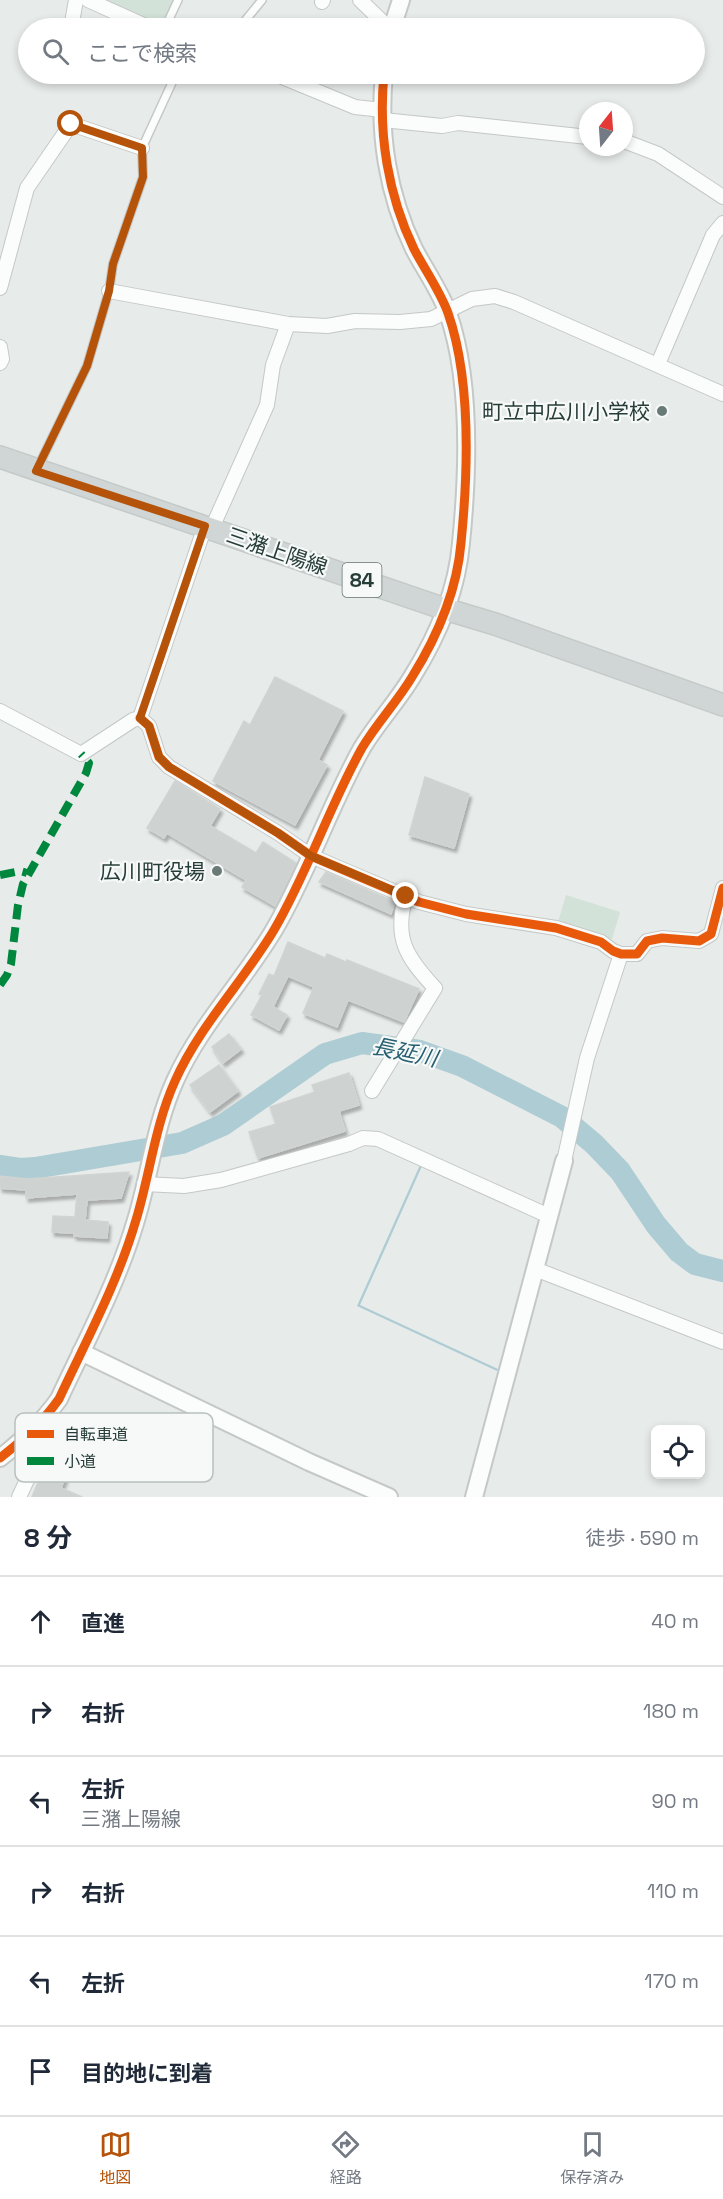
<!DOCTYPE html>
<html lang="ja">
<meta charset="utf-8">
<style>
body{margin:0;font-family:"Space Grotesk","Noto Sans JP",sans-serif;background:#f2f2f3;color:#1f2937}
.controls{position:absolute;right:18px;bottom:18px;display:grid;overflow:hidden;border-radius:9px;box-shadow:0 3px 9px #0003}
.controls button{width:54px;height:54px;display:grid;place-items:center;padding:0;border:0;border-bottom:2px solid #e0e1e3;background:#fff;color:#1f2937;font:30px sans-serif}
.compass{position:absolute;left:579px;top:102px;width:54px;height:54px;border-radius:50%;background:#fff;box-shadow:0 3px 9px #0003;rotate:17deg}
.stop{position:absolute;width:18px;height:18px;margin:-14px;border:4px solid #b45309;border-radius:50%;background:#fff}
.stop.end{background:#b45309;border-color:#fff;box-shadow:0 2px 6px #0008}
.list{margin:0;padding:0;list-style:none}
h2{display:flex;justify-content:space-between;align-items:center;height:78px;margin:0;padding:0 24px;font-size:26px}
h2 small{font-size:20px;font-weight:400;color:#747a83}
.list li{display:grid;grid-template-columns:39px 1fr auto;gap:18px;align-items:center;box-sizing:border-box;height:90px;padding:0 24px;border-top:2px solid #e0e1e3}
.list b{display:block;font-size:22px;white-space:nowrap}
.list p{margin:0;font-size:20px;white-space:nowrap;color:#747a83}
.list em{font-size:20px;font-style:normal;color:#747a83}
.icon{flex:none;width:33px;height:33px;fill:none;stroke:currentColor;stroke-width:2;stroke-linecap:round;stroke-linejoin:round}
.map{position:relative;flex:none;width:723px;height:1497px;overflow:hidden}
.search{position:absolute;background:#fff;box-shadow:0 3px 9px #0003;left:18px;right:18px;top:18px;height:66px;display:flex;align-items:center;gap:15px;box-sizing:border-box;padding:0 21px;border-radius:33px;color:#747a83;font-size:22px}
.sheet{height:618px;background:#fff}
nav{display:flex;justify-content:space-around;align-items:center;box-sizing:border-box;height:84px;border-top:2px solid #e0e1e3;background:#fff;font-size:16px;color:#747a83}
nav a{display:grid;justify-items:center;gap:3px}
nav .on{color:#b45309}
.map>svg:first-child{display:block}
.green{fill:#d2e2d8}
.water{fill:#aeccd4}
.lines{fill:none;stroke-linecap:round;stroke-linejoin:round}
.river{stroke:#aeccd4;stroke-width:22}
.building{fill:#ced2d1;stroke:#d0d4d2;stroke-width:1.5;filter:url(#shadow)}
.service-casing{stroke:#c4c8c6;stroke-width:10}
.minor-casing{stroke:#c4c8c6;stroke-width:16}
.tertiary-casing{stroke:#c4c8c6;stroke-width:20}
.primary-casing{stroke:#c3cac8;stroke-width:24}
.service{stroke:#fbfcfc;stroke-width:7}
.minor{stroke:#fbfcfc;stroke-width:14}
.tertiary{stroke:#fbfcfc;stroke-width:16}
.primary{stroke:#d0d6d5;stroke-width:21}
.quiet{stroke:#00873e;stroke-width:8;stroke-dasharray:15 8;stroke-linecap:butt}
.cycleway-casing{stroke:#f6f9f8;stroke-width:13}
.cycleway{stroke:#e8590c;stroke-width:9}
.route{stroke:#b45309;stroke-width:8}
.poi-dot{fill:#6a7a76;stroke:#f6f9f8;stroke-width:2}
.labels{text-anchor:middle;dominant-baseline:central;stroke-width:4.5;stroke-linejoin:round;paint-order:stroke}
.shield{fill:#f6f9f8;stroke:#657572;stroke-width:1.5}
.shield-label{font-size:20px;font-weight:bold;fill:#273d38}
.poi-label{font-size:21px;fill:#273d38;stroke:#f6f9f8;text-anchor:end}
.street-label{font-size:21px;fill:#273d38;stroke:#f6f9f8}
.water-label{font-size:22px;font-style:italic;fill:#276072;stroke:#f6f9f8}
.key{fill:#f6f9f8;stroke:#b8c1be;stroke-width:1.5}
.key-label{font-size:16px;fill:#273d38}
</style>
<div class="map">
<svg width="723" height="1497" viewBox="0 0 723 1497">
<defs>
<filter id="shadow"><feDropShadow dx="2.5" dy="4" stdDeviation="1.5" flood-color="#0004"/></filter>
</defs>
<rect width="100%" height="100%" fill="#e7ebe9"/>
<g class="green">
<polygon points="101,0 175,0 164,25 157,26"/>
<polygon points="566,895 620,912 612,939 560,926 558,922"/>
</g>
<polygon class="water" points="420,1165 422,1166 360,1305 498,1369 497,1371 357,1306"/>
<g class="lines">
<polyline class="river" points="0,1166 20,1169 35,1168 182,1143 223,1125 325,1054 362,1043 420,1051 462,1066 562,1117 594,1144 620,1171 656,1225 679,1252 695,1264 723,1271"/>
</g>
<g class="building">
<polygon points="275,677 343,711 318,760 327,765 295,825 213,781 244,721 250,725"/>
<polygon points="425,777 469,794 454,848 409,835"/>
<polygon points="175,781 220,809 210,826 256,853 263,842 296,863 275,906 242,887 246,880 167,833 164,838 147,828"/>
<polygon points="326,872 395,902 391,914 319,882"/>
<polygon points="288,942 325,958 327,954 346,962 347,960 419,989 404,1022 348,1000 337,1027 303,1013 314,987 288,976 273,1007 287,1015 279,1030 251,1015 262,995 259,994 269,974 274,976"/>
<polygon points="229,1034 241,1049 223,1063 212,1047"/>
<polygon points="219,1065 238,1091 210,1112 190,1085"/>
<polygon points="349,1073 359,1105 339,1111 345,1131 258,1158 249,1132 276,1124 270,1107 315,1092 312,1085"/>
<polygon points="129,1172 121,1198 87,1200 85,1220 108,1222 107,1238 74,1236 74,1233 52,1232 53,1216 75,1217 77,1194 26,1198 26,1190 0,1188 0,1176 27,1179"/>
<polygon points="77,1421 93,1428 80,1456 75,1454 61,1488 82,1497 32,1497 39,1480 48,1483"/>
</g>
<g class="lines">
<g class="service-casing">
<g id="service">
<polyline points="165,28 178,0"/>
<polyline points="241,28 244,22 262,0"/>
<polyline points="38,467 87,366 109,291 113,264 143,177 142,148 176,74"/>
</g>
</g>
<g class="minor-casing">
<g id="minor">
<polyline points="88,0 150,28"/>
<polyline points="360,0 389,28"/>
<polyline points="322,2 323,0"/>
<polyline points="71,28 76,0"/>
<polyline points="275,74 355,107 382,110"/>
<polyline points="383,120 442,126 458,123 588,137"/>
<polyline points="624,141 658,154 723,197"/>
<polyline points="0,288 27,188 71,124 142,148"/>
<polyline points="109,291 288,324 327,326 355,321 400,322 431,319 472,299 495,296 514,302 723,394"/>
<polyline points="0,347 2,359 0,363"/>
<polyline points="658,364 713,235 723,223"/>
<polyline points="212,528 267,405 273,365 288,324"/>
<polyline points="0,711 81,754 133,720 140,718"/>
<polyline points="140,718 149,726 159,757 169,767 278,833 311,856 419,902 466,914 556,928 601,942 613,951 621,954 637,954 647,941 662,938 699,941 711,934 723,888"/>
<polyline points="140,718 205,526"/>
<path d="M372,1091L435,988C407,958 393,938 406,896"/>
<polyline points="564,1161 587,1058 621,954"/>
<polyline points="144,1184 184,1186 221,1180 349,1144 363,1138 378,1139 549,1216"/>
<polyline points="535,1269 723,1342"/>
<polyline points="19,1497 34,1465 37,1449 27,1437"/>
</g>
</g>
<g class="tertiary-casing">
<g id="tertiary">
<polyline points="392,28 401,0"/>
<polyline points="81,1352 309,1462 389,1497"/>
<path d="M0,1458C24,1439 41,1424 59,1399C86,1341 118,1282 136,1220C150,1174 155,1125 175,1081C200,1025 243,982 274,930C308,872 329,807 362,748C377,723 397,702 412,677C437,637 457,590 461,543C468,473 471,379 448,313C440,291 425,270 414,249C388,195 378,134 384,74"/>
<polyline points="474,1497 564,1161"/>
</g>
</g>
<g class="primary-casing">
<polyline id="primary" points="0,457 445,609 495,624 723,705"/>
</g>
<use href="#service" class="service"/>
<use href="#minor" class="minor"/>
<use href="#tertiary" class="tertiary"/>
<use href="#primary" class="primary"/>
<g class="quiet">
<polyline points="0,875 20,871 27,873"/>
<polyline points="0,985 7,975 11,964 18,905 23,884 86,773 89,763 81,754"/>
</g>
<g class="cycleway-casing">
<g id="cycleway">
<polyline points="140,718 149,726 159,757 169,767 278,833 311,856 419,902 466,914 556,928 601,942 613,951 621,954 637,954 647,941 662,938 699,941 711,934 723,888"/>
<path d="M0,1458C24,1439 41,1424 59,1399C86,1341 118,1282 136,1220C150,1174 155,1125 175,1081C200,1025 243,982 274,930C308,872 329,807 362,748C377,723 397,702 412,677C437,637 457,590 461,543C468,473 471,379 448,313C440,291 425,270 414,249C388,195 378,134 384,74"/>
</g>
</g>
<use href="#cycleway" class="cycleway"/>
</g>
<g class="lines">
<polyline class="route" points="71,124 142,148 143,177 113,264 109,291 87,366 36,471 205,526 140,718 149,726 159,757 169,767 278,833 311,856 406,896"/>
</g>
<g class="poi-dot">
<circle cx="662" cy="411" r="6"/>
<circle cx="217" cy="871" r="6"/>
</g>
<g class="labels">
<rect class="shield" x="342.5" y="563" width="39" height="34" rx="4.5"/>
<g class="shield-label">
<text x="362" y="580">84</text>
</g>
<g class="poi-label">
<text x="650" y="411">町立中広川小学校</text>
<text x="205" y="871">広川町役場</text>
</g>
<g class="street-label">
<text transform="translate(277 551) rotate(19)">三潴上陽線</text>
</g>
<g class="water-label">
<text transform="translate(405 1052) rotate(12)">長延川</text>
</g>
</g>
<rect x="15" y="1413" width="198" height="69" rx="9" class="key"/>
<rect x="27" y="1430" width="27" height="8" fill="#e8590c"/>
<rect x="27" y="1457" width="27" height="8" fill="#00873e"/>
<g class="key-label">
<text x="64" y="1440">自転車道</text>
<text x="64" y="1467">小道</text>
</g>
</svg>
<div class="controls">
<button><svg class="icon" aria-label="locate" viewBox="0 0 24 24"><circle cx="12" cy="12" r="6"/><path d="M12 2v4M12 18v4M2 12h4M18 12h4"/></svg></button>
</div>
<svg class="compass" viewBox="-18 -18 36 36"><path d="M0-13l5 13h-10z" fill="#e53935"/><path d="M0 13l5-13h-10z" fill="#747a83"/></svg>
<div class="stop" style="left:71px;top:124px"></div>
<div class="stop end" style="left:406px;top:896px"></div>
<div class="search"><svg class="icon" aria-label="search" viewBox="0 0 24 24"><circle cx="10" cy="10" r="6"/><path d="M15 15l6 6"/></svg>ここで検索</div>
</div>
<section class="sheet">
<h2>8 分<small>徒歩 · 590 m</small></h2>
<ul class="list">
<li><svg class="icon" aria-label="ahead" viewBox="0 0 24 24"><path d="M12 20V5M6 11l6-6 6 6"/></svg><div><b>直進</b></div><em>40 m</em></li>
<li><svg class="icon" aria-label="right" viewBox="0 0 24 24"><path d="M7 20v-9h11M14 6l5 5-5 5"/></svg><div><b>右折</b></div><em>180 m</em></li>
<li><svg class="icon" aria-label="left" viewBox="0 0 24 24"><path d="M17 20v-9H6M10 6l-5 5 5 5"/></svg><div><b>左折</b><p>三潴上陽線</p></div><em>90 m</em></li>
<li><svg class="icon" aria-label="right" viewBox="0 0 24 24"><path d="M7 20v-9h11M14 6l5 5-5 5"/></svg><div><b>右折</b></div><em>110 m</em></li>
<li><svg class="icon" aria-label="left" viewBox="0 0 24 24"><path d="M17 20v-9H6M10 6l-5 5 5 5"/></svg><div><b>左折</b></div><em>170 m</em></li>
<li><svg class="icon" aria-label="arrive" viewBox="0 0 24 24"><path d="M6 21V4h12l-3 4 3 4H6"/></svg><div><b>目的地に到着</b></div></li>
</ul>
</section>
<nav>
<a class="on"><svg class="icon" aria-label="map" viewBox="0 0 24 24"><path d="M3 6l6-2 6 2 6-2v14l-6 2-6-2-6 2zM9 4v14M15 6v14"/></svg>地図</a>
<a><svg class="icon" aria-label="directions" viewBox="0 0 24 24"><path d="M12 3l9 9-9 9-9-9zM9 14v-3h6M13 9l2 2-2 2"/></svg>経路</a>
<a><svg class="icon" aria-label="saved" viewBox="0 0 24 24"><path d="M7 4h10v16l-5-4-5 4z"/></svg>保存済み</a>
</nav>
